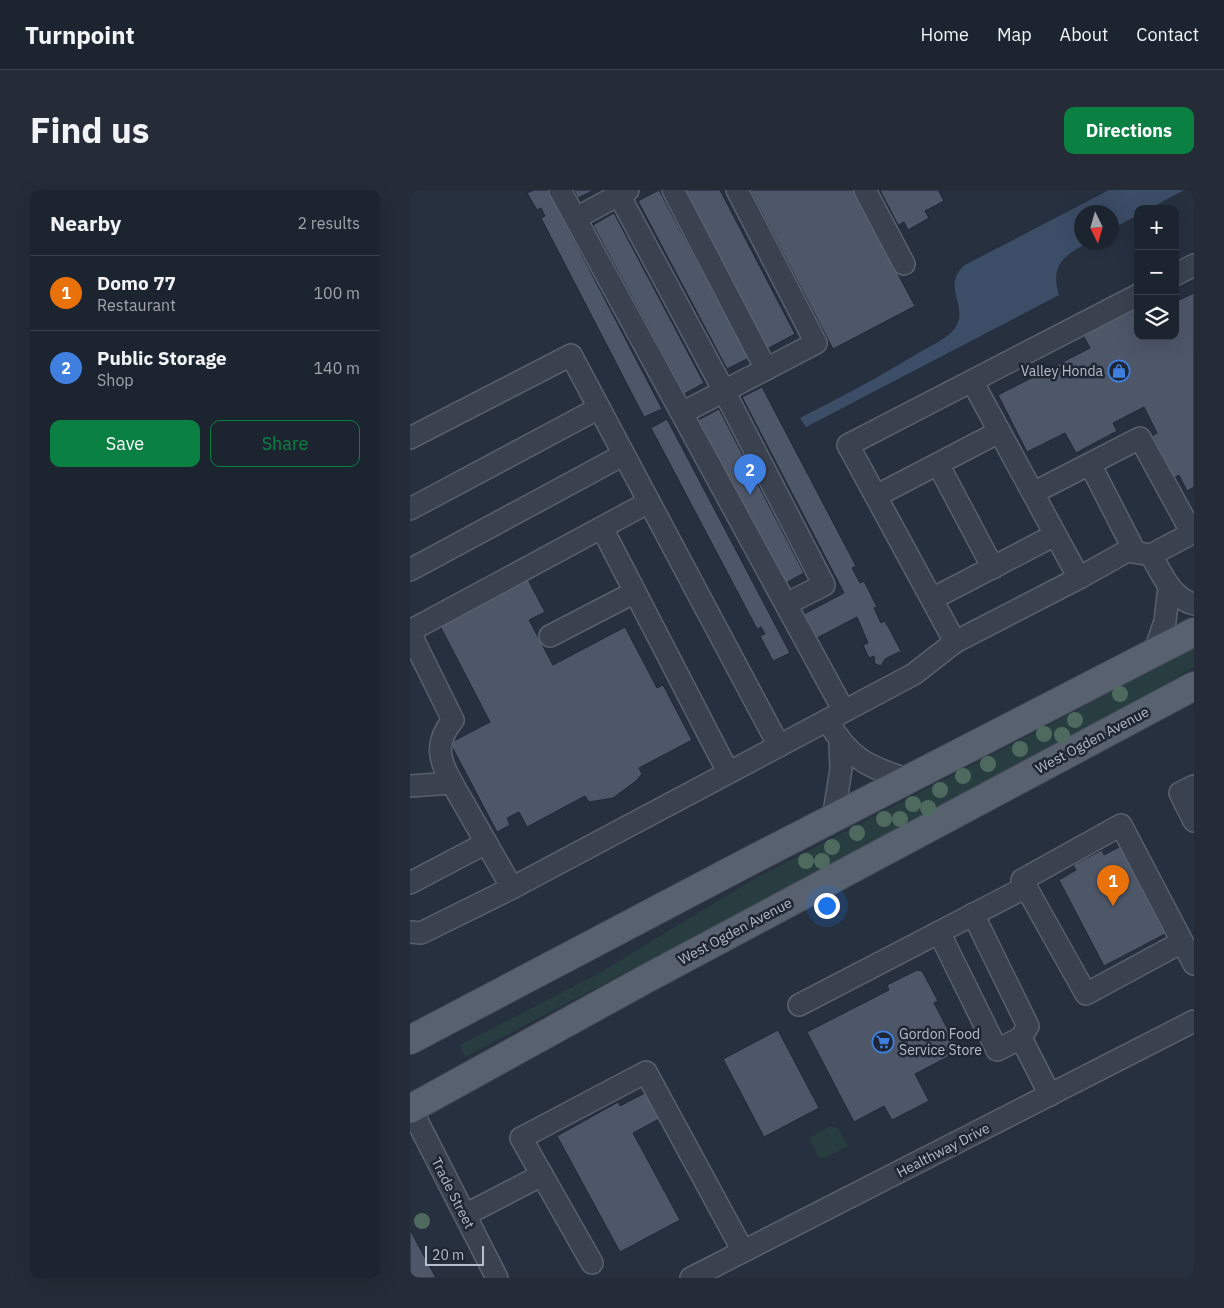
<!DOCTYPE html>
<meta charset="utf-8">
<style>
body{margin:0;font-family:"IBM Plex Sans",sans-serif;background:#252c37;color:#f1f3f6}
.controls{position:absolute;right:15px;top:15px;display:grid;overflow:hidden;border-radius:10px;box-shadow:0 5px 20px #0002}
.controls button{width:45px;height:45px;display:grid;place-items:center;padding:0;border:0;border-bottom:1px solid #3a414b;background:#1c242f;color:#f1f3f6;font:25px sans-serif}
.compass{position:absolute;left:664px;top:15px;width:45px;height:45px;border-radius:50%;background:#1c242f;box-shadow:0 5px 20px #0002;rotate:175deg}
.scale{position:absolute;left:15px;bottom:12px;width:59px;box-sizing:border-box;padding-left:5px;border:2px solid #b7bdca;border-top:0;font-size:14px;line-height:18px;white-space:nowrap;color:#b7bdca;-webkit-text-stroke:4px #1f2734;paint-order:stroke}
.you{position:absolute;left:416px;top:715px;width:18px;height:18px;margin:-12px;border:4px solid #fff;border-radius:50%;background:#1a73e8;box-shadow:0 0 0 8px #1a73e833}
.badge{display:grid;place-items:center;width:32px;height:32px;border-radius:50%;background:#0b8043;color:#fff;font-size:16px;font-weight:700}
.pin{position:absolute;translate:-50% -41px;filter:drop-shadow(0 1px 2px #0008)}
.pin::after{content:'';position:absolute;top:26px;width:18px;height:15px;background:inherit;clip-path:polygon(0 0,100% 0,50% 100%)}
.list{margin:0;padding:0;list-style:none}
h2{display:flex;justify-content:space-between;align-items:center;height:65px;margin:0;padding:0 20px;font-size:21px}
h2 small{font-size:16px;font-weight:400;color:#a0a4aa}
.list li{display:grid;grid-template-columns:32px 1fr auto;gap:15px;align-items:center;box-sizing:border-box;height:75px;padding:0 20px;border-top:1px solid #3a414b}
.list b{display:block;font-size:19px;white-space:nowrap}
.list p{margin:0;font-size:16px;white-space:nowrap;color:#a0a4aa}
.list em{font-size:16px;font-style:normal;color:#a0a4aa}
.actions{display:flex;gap:10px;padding:15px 20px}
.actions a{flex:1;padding:11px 0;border:1px solid #0b8043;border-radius:10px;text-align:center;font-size:18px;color:#0b8043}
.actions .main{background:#0b8043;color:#fff}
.icon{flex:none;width:28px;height:28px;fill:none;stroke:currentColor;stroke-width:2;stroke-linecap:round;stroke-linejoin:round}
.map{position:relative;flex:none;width:784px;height:1088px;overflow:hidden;border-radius:10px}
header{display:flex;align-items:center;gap:30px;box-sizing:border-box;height:70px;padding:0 25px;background:#1c242f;border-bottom:1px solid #3a414b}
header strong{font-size:24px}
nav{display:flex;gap:28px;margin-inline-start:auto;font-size:18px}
.intro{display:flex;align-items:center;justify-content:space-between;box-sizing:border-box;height:120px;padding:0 30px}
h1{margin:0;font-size:35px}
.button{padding:12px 22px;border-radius:10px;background:#0b8043;color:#fff;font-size:18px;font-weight:700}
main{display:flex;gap:30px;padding:0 30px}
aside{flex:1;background:#1c242f;border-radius:10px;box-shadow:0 5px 20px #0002}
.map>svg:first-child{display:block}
.green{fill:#283d40}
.water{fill:#3c4d67}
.building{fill:#4d5768;stroke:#212936}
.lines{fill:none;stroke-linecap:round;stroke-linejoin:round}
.minor-casing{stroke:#58606d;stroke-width:24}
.major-casing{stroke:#444b58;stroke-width:30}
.minor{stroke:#3a424f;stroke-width:21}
.major{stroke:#58616f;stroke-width:28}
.tree{fill:#4e6a5f}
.labels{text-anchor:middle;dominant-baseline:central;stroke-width:5;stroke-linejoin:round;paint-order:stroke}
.poi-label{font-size:14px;fill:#b7bdca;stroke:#1f2734;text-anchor:end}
.street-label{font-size:14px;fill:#b7bdca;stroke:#1f2734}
</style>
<header>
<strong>Turnpoint</strong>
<nav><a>Home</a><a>Map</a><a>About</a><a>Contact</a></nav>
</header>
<div class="intro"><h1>Find us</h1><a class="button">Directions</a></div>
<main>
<aside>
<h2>Nearby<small>2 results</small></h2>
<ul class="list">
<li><span class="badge" style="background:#e8710a">1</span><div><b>Domo 77</b><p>Restaurant</p></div><em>100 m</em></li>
<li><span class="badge" style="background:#3f7fe0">2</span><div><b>Public Storage</b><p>Shop</p></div><em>140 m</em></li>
</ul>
<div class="actions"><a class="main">Save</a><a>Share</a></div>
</aside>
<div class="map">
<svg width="784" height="1088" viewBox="0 0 784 1088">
<rect width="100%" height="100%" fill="#26303f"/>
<g class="green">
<polygon points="784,459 784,477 705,524 55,867 50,855 186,785 344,689"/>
<polygon points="421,936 428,938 438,956 415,968 409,967 399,948"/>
</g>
<path class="water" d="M699,0H774L739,19H728V25L702,39V22H672V52L677,53C653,66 640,76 649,105L396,237L390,228C431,207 471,186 510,162C522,155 537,149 545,138C560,117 530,96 555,75Z"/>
<g class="building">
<polygon points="124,0 138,0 252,219 234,227 131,28 135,26 131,18 127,20 117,3"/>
<polygon points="164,0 184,0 168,8"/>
<polygon points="249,0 339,168 317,179 228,11"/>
<polygon points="274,0 310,0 385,144 357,159"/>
<polygon points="340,0 443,0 505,116 423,159"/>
<polygon points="470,0 528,0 534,11 515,21 519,28 498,40 494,32 488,35"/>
<polygon points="204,23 294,193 274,204 183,35"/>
<polygon points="784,103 784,297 777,301 769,285 764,288 742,246 747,243 734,217 703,233 707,241 666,263 655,243 617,262 588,205 680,158 673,145 728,116 728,146 765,146 765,112"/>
<polygon points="352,197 446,376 442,378 450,393 454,391 467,417 464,418 471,433 475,431 491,461 475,469 471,476 465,474 464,466 459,468 453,455 458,453 447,427 407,448 394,424 434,403 332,207"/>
<polygon points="309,219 394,383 374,394 288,230"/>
<polygon points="257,229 380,463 363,471 350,446 355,444 351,437 347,439 241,238"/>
<polygon points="115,384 135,422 119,430 143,475 215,437 247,498 253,495 282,550 229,578 232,584 226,591 203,608 179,612 175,606 117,637 109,622 97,628 100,635 87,642 40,553 80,532 27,430"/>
<polygon points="711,656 757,743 694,776 649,690 666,680 663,675 692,660 694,665"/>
<polygon points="507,780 512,781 528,811 524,813 549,861 505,884 519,911 482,930 474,916 444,932 397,842 479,800 477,795"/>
<polygon points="368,840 409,918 354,947 313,869"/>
<polygon points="235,903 249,929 223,943 270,1030 210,1062 147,946 208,912 210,916"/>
<polygon points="0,1040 26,1088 0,1088"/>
</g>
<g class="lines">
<g class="minor-casing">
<g id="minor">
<polyline points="150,0 434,521"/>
<polyline points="263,0 356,179"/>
<polyline points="455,0 494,74"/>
<polyline points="209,5 314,201 414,395 376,414"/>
<polyline points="166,28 218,0"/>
<polyline points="765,85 784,75"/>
<polyline points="562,191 669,388 717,361 741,365"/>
<polyline points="272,223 406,153 327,0"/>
<polyline points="0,248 161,165 369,556"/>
<polyline points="528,274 583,378"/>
<polyline points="680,274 725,362"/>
<polyline points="623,303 730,248 782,343"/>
<polyline points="466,306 589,242"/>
<polyline points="0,319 189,218"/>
<polyline points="192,338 318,582"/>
<path d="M784,342L741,365C752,384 761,408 784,414"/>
<polyline points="0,380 213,265"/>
<polyline points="669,388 545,452 438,255 728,105"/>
<polyline points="522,409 645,345"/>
<polyline points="0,441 239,312"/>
<path d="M0,443L43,530C24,553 29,570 42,593"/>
<polyline points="140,446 225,402"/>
<polyline points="744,464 755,431 759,397"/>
<path d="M417,530C440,569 457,577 500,590"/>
<polyline points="0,596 42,593 102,698 504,484 545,452"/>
<polyline points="784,596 770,603 784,631"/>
<polyline points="423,629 431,579 430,553"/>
<polyline points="0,693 76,653"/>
<polyline points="563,724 618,836 611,848 640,905"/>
<polyline points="0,742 11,743 102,698"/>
<polyline points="529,742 587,860 611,848"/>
<polyline points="772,752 676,804 612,690 711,635 784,774"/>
<polyline points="389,815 616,697"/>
<polyline points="0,917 87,1088"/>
<polyline points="55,1025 132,985"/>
<polyline points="182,1073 111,948 236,882 333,1061"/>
<polyline points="281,1088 784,831"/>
</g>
</g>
<g class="major-casing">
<g id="major">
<polyline points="0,850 338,672 784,442"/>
<polyline points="0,919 232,791 784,496"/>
</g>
</g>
<use href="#minor" class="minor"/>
<use href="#major" class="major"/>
</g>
<g class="tree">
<circle cx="710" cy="504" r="8"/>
<circle cx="665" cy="530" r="8"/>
<circle cx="634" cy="544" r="8"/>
<circle cx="652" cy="545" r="8"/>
<circle cx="610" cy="559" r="8"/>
<circle cx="578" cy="574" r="8"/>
<circle cx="553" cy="586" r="8"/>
<circle cx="530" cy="600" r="8"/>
<circle cx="503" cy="614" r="8"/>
<circle cx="518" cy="618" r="8"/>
<circle cx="474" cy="629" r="8"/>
<circle cx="490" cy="629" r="8"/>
<circle cx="447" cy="643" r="8"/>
<circle cx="422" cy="657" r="8"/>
<circle cx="396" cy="671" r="8"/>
<circle cx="412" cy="671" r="8"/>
<circle cx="12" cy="1031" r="8"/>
</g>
<defs>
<g id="shop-ring" transform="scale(1.125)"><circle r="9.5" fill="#1f2734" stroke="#3f7fe0" stroke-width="1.5"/><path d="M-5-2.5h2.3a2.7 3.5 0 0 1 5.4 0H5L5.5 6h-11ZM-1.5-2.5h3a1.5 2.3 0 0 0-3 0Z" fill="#3f7fe0"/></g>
<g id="supermarket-ring" transform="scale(1.125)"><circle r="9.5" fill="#1f2734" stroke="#3f7fe0" stroke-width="1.5"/><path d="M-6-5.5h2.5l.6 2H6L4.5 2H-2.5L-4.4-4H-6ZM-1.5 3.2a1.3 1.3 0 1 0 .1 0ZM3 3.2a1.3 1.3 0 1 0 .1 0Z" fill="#3f7fe0"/></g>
</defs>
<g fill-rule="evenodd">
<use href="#shop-ring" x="709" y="181"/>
<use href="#supermarket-ring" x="473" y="852"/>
</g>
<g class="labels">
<g class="poi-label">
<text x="693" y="181">Valley Honda</text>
<text x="489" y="844" text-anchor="start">Gordon Food<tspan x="489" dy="16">Service Store</tspan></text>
</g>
<g class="street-label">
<text transform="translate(682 550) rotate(-28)">West Ogden Avenue</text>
<text transform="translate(325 741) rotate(-28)">West Ogden Avenue</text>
<text transform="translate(533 960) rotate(-27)">Healthway Drive</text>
<text transform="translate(43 1003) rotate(63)">Trade Street</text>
</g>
</g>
</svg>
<div class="controls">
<button>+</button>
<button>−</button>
<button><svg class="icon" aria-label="layers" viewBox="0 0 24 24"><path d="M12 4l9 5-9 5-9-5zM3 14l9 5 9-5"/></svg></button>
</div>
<svg class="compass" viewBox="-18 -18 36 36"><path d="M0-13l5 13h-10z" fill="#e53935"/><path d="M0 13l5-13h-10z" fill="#a0a4aa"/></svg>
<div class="scale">20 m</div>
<div class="you"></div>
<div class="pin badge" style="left:703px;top:716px;background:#e8710a">1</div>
<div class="pin badge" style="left:340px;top:305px;background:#3f7fe0">2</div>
</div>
</main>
